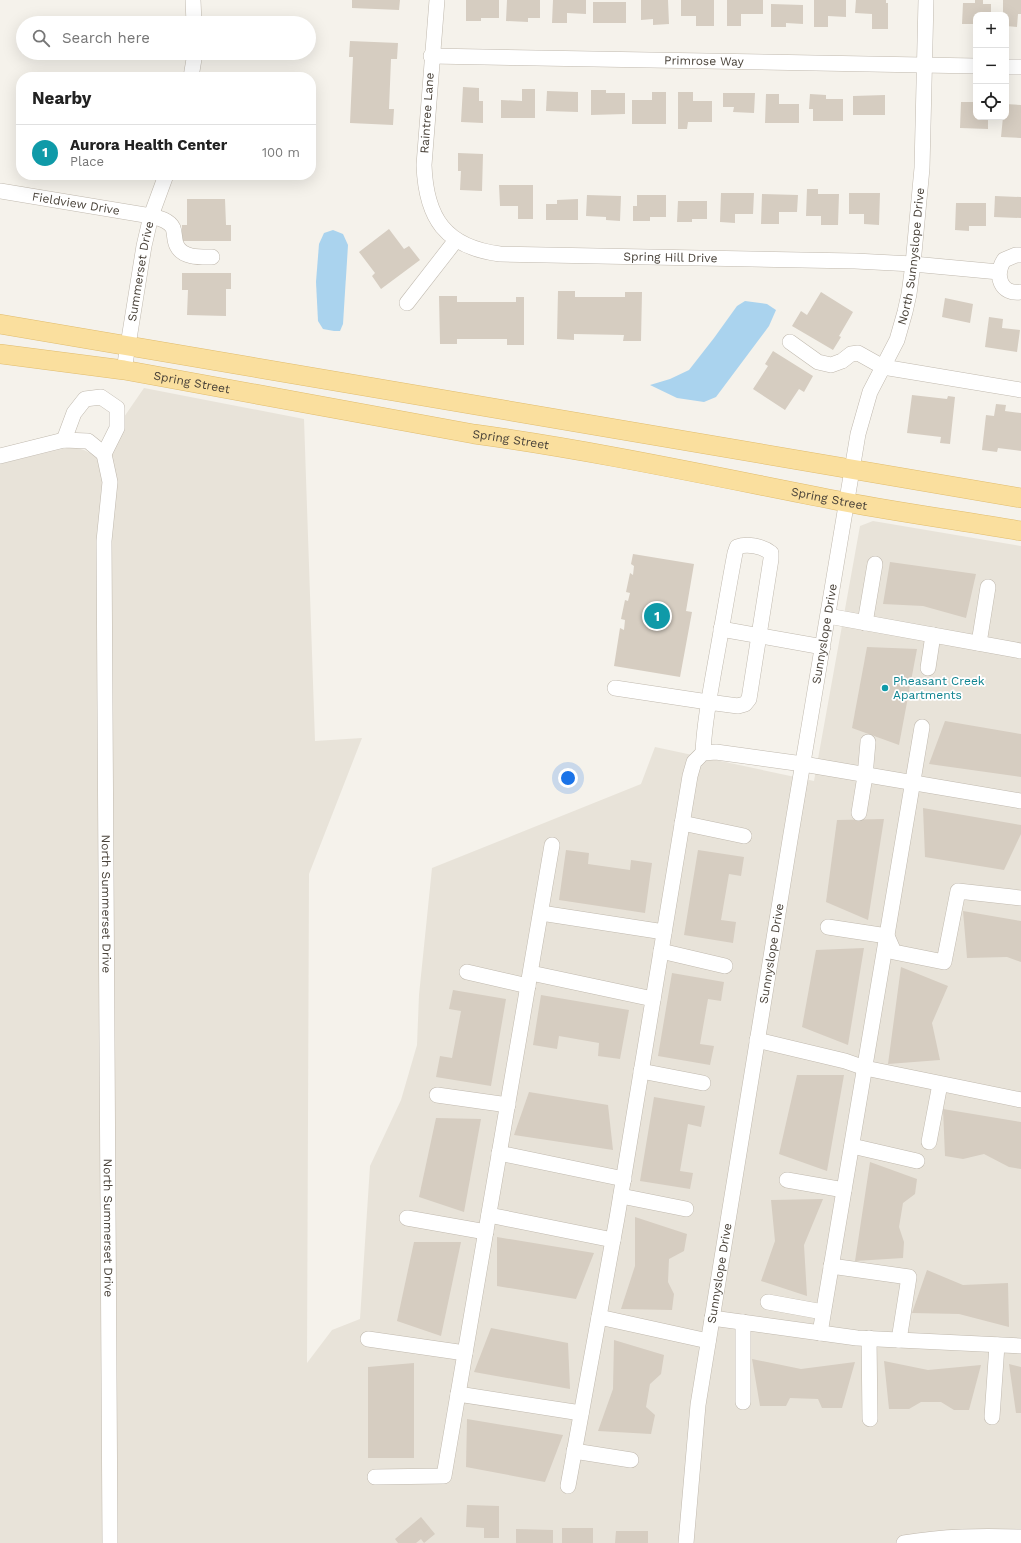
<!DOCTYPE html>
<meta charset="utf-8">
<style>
body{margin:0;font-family:"Work Sans",sans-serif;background:#f2f2f2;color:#222}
.controls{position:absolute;right:12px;top:12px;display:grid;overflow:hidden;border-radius:8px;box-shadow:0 4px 16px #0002}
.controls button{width:36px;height:36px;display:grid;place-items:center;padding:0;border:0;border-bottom:1px solid #e0e0e0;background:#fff;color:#222;font:20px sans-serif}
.you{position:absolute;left:568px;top:778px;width:14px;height:14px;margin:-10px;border:3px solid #fff;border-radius:50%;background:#1a73e8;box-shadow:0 0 0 6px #1a73e833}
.badge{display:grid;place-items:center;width:26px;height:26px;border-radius:50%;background:#d93025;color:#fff;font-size:13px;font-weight:700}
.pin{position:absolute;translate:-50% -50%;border:2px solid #fff;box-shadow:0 1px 4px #0006}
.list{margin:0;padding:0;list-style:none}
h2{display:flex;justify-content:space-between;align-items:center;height:52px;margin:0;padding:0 16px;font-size:17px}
h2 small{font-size:13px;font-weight:400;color:#767676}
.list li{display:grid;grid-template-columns:26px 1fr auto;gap:12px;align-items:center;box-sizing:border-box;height:56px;padding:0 16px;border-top:1px solid #e0e0e0}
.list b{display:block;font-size:15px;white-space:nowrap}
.list p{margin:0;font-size:13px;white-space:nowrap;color:#767676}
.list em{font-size:13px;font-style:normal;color:#767676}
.icon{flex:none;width:22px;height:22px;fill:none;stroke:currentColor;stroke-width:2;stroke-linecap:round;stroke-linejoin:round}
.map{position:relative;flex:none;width:1021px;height:1543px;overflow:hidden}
.search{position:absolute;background:#fff;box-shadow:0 4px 16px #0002;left:16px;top:16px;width:300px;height:44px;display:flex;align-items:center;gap:10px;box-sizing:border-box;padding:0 14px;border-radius:22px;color:#767676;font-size:15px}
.panel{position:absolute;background:#fff;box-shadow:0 4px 16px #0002;left:16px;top:72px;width:300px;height:108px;border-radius:16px}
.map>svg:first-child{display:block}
.residential{fill:#e8e3d9}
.water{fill:#aad3ee}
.building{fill:#d6cdc1}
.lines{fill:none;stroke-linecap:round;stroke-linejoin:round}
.minor-casing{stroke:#c0b9ae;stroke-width:16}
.major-casing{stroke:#e0bc6e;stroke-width:20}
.minor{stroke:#fff;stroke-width:15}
.major{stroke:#fadf9e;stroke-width:19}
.culture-dot{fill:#0f9aa8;stroke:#fff;stroke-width:1.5}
.labels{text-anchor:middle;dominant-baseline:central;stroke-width:3.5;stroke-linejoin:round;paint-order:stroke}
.street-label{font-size:12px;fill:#494239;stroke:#fff}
.culture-label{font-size:12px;fill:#0d838f;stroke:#fff;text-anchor:start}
</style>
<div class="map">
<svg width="1021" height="1543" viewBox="0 0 1021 1543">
<rect width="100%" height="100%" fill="#f5f2eb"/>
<polygon class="residential" points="144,388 304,419 315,741 362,738 309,874 307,1363 332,1330 360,1319 370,1166 401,1100 417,1045 419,995 432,868 641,784 655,747 814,781 860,526 873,521 1021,546 1021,1543 0,1543 0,464 62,449 74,447 84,450 90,453 124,430 124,417"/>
<g class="water">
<polygon points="333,230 343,234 348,245 343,324 340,331 334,331 323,329 318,321 316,282 319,244 324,233"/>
<polygon points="745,301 767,304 776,310 769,326 716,397 704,402 677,398 650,385 670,379 689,370 714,338 737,306"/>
</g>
<g class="building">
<polygon points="352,0 400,0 399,10 352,8"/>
<polygon points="466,0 499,0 499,18 481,18 481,21 466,21"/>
<polygon points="507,0 540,0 540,18 528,18 528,22 506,21"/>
<polygon points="553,0 586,0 586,14 567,13 567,23 552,23"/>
<polygon points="641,0 668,0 669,24 653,25 653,19 641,20"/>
<polygon points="681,0 714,0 714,26 696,26 696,16 681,16"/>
<polygon points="727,0 763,0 763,14 741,14 741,26 727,26"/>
<polygon points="814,0 846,0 846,17 828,16 828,27 814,27"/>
<polygon points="856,0 886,0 886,3 888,3 888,29 872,29 872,14 855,13"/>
<polygon points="975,0 983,0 983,4 991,4 991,15 976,15 976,24 962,24 963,3 975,3"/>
<polygon points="1003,0 1021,0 1021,14 1018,14 1017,27 1006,26 1006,15 1003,15"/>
<rect x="593" y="2" width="33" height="21"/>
<polygon points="771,4 803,5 803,24 786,23 786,27 771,27"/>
<polygon points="350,41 398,43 397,59 391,59 389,109 394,109 393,125 350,123 353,57 349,57"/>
<polygon points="463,87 479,88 479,101 483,101 483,123 461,122"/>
<polygon points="522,89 535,89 535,118 501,118 501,100 522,101"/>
<polygon points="591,90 606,90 606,93 625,93 625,114 591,115"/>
<polygon points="547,91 578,92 578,112 546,111"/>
<polygon points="652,92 666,92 666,124 632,124 632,100 652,100"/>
<polygon points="678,92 693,92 693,101 712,101 712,122 688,122 687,129 678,129"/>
<polygon points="723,93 755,93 754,113 733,112 734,107 723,107"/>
<polygon points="766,94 779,94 779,104 799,104 799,123 765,123"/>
<polygon points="810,94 826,95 826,99 843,99 843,121 813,121 813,109 809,109"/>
<polygon points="885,95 885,115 853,115 853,96"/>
<polygon points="961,102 976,102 976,117 988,117 988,129 960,128"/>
<polygon points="1006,104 1021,105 1021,138 1001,137 1003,117 1006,117"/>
<polygon points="458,153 483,154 482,191 460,190 461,171 458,171"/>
<polygon points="499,185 533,185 533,219 518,219 518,206 500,206"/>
<polygon points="807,189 818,189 818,194 839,194 838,225 821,225 821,216 806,216"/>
<polygon points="721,193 754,193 753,214 735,214 735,223 720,222"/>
<polygon points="849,193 880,193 879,225 864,224 864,214 849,214"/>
<polygon points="762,194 798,195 797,212 779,212 779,224 761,224"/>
<polygon points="587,195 621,196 620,221 606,220 606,217 586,216"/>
<polygon points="637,195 666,195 666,217 650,217 650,221 633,221 633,206 637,206"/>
<polygon points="995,196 1021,197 1021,218 994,217"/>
<polygon points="187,199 225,199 226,225 231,225 231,241 182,241 182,225 187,225"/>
<polygon points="578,199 578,220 546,220 546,204 557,204 557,200"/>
<polygon points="678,201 707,201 707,219 692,219 692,222 677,222"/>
<polygon points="956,203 986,203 986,226 969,226 969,231 955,230"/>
<polygon points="389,229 404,249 409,246 420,260 381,289 372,276 375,273 359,252"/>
<polygon points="182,273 231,273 231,289 226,289 226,316 187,315 188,290 182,290"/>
<polygon points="558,291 575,291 575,297 625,297 625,292 642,292 641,341 623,341 624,335 574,334 574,340 557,339"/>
<polygon points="821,292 853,312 839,336 841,337 833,350 792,326 801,311 807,315"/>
<polygon points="439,296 457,296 457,302 516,302 516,297 524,297 524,345 507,345 507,339 457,339 457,344 440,344"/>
<polygon points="945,298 973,304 970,323 942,317"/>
<polygon points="989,317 1003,319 1002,328 1020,330 1017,352 985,347"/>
<polygon points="773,351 813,376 804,392 799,389 785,410 753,389 768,366 765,364"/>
<polygon points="912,395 947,399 948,396 955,397 950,444 940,443 941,437 907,433"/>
<polygon points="996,404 1006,405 1005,411 1021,413 1021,451 998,448 997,452 982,450 986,415 994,416"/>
<polygon points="633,554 694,564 686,611 692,612 680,677 614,666 620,628 624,630 625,620 621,619 625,600 628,601 630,593 626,592 630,573 633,575 634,566 631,564"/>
<polygon points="890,562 976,574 966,618 923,606 883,604"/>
<polygon points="867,647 917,649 899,745 852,728"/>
<polygon points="945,721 1021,734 1021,777 929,764"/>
<polygon points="923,808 1021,825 1021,834 1004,870 925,857"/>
<polygon points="884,819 868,920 826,902 837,820"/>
<polygon points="566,850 589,853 588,864 630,870 631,860 652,863 645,913 559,900"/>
<polygon points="698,850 744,857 741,876 729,874 721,920 736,922 733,943 684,935"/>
<polygon points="963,911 1021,921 1021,962 1007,957 967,958"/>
<polygon points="864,948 848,1045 802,1027 816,950"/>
<polygon points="901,967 948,986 932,1023 940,1060 888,1064"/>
<polygon points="672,973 724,982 721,1001 708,999 700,1044 714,1046 710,1065 658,1056"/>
<polygon points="453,990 506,999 491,1086 436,1077 440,1056 452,1058 461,1011 449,1009"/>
<polygon points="541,995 629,1010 620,1059 598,1056 599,1043 559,1036 557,1049 533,1045"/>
<polygon points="797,1075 844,1075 827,1171 779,1154"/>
<polygon points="529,1092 608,1105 613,1150 514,1135"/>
<polygon points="654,1097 705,1106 701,1127 688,1124 680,1171 693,1173 690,1189 640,1181"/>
<polygon points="943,1109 1021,1122 1021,1169 1009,1167 984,1154 963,1159 945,1156"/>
<polygon points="436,1118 481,1119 464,1212 419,1197"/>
<polygon points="870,1162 917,1179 915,1194 903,1203 899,1227 904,1242 903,1258 855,1261"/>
<polygon points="823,1199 804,1245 807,1296 761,1281 775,1241 771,1200"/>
<polygon points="635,1217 687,1234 684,1251 669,1259 668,1282 674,1294 672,1310 621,1309 635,1266"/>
<polygon points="497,1237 594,1253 576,1299 497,1286"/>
<polygon points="414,1242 461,1242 441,1336 397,1321"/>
<polygon points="927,1270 963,1285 1008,1283 1009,1327 959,1314 912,1313"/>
<polygon points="491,1328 568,1343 570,1389 474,1372"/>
<polygon points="614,1340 664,1355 661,1374 650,1384 646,1407 655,1415 651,1434 598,1431 613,1389"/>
<polygon points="752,1359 801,1369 855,1362 842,1408 822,1408 818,1399 790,1398 786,1406 760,1406"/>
<polygon points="884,1361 928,1370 981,1365 969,1410 954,1410 941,1402 921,1402 909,1409 889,1409"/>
<polygon points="414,1363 414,1458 368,1458 368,1367"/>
<polygon points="1009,1364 1021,1367 1021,1413 1016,1413"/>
<polygon points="467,1419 563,1435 545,1482 466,1467"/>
<polygon points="467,1505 499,1506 499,1538 484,1538 484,1528 466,1527"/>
<polygon points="421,1517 435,1534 424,1543 421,1539 416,1543 398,1543 395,1539"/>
<rect x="562" y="1528" width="31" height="15"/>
<polygon points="516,1529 553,1530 553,1543 516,1543"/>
<polygon points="616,1531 648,1531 648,1543 615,1543"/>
</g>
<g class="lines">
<g class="minor-casing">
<g id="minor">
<polyline points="193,0 194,23"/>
<path id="s1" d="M437,0L424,165C426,218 445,247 500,254L855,261L913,264L999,272"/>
<path id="s2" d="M431,56L976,66"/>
<polyline points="1006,67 1021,67"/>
<polyline points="191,77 195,53"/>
<path id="s3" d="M0,191L151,216C159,218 169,220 173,228C175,233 174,241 177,246C183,258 200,257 212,257"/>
<path d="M1021,255H1016L1004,260C994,276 1001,295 1021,292"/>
<polyline points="407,303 456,240"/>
<polyline points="790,342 818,362 831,365 842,361 851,354 858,353 883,367 1021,390"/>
<path id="s4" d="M124,370L144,246L151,216L166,175"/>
<path id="s5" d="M64,440L74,413L85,399L101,397L117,408V428L104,454L110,482L104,541L110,1543"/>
<polyline points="0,456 64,440 88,441 104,454"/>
<polyline points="828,616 1021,651"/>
<polyline points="865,623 875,564"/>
<polyline points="721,629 823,647"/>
<polyline points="979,643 988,587"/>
<polyline points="928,668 933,635"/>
<path d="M615,688L708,702L738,706L745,704L749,699L771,559V553C762,546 747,543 737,547L735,553C728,590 722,627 715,665C710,694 704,723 703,753"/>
<polyline points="859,813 865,776 868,742"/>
<polyline points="682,823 744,836"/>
<polyline points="541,913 664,932"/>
<polyline points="828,927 887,936 894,952 944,962 958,891 1021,898"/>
<polyline points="661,951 725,966"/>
<polyline points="467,972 528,986"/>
<polyline points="531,973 653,999"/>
<polyline points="757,1040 845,1061 865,1068 1021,1100"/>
<polyline points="641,1071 703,1083"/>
<polyline points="437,1095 508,1105"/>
<polyline points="929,1142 940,1084"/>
<polyline points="852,1146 917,1161"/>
<polyline points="499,1153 624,1179"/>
<polyline points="787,1180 844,1190"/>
<polyline points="621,1196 686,1209"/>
<polyline points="489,1215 613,1240"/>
<polyline points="407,1218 486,1232"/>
<polyline points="831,1266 909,1277 899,1340"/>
<polyline points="768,1302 823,1312"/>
<polyline points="599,1317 708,1341"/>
<polyline points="712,1318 857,1338 1021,1346"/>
<polyline points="743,1322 743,1402"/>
<polyline points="820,1333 922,727"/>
<polyline points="869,1338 870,1419"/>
<polyline points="368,1339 465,1353"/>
<polyline points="458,1394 581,1413"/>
<polyline points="992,1417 997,1345"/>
<polyline points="574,1451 631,1460"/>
<polyline points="375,1477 444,1476 552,845"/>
<polyline points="568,1486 617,1218 690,776 694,762 703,753 716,752 803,764 1021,801"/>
<path id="s6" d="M686,1543L698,1405L790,840L858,434L870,392L897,340L905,312L909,294L913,264L922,168L926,0"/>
<path d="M904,1543C944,1536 980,1536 1021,1537"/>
</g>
</g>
<g class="major-casing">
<g id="major">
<polyline points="0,324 1021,498"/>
<path id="s7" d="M0,354L124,370L474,434C598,451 721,478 845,502C903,513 962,521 1021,531"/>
</g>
</g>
<use href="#minor" class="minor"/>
<use href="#major" class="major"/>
</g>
<circle class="culture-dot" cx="885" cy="688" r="4"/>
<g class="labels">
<g class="street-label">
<text stroke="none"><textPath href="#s2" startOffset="273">Primrose Way</textPath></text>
<text transform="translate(427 113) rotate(-86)">Raintree Lane</text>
<text stroke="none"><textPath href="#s3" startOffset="77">Fieldview Drive</textPath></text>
<text stroke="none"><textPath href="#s6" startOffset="1310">North Sunnyslope Drive</textPath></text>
<text stroke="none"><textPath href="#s1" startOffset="467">Spring Hill Drive</textPath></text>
<text stroke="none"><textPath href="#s4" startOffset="100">Summerset Drive</textPath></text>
<text stroke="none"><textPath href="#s7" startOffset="194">Spring Street</textPath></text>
<text stroke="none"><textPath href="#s7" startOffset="518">Spring Street</textPath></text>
<text stroke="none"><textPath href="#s7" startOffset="842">Spring Street</textPath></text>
<text stroke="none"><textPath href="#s6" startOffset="920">Sunnyslope Drive</textPath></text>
<text stroke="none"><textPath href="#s5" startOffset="582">North Summerset Drive</textPath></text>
<text stroke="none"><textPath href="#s6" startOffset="596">Sunnyslope Drive</textPath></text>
<text stroke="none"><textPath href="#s5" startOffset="906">North Summerset Drive</textPath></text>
<text stroke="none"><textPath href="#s6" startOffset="272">Sunnyslope Drive</textPath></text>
</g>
<g class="culture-label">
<text x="893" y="681">Pheasant Creek<tspan x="893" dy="14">Apartments</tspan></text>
</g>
</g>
</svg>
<div class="controls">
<button>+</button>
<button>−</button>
<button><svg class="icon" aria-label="locate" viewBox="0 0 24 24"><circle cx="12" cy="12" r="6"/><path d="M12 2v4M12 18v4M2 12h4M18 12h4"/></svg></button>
</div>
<div class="you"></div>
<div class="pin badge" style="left:657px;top:616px;background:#0f9aa8">1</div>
<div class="search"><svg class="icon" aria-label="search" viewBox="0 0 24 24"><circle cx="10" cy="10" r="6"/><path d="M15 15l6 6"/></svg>Search here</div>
<section class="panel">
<h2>Nearby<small></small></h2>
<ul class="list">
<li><span class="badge" style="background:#0f9aa8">1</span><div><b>Aurora Health Center</b><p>Place</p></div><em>100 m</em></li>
</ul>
</section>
</div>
